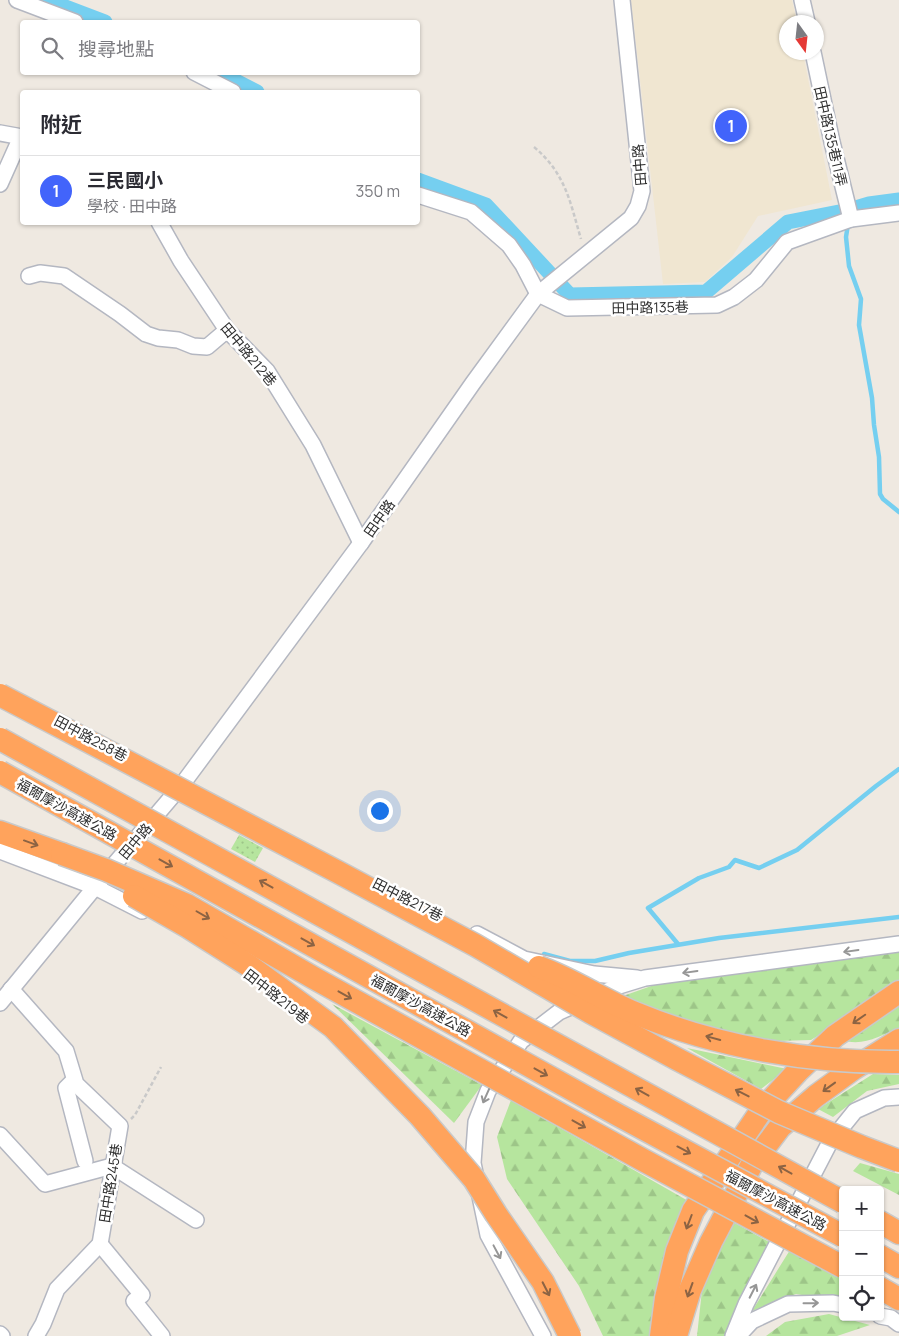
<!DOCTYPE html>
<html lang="zh-TW">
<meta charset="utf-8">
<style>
body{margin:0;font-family:Manrope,"Noto Sans TC",sans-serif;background:#f7f7f7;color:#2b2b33}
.controls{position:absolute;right:15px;bottom:15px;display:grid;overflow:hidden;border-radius:5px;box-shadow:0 1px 4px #0004}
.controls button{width:45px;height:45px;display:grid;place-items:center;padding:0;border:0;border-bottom:1px solid #e1e1e2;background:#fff;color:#2b2b33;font:25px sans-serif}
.compass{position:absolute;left:779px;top:15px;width:45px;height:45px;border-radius:50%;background:#fff;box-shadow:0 1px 4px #0004;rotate:165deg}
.you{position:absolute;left:379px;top:810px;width:18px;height:18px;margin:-12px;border:4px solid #fff;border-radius:50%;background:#1a73e8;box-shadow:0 0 0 8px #1a73e833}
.badge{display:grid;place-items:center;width:32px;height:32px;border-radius:50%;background:#4264fb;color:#fff;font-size:16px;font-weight:700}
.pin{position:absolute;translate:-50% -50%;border:2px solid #fff;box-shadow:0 1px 5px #0006}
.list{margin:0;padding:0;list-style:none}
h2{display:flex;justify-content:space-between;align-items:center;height:65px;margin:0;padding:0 20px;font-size:21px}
h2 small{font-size:16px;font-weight:400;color:#7c7c81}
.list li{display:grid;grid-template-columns:32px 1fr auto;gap:15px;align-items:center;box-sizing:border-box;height:70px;padding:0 20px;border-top:1px solid #e1e1e2}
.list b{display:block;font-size:19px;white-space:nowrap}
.list p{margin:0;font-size:16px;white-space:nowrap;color:#7c7c81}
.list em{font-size:16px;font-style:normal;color:#7c7c81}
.icon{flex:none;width:28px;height:28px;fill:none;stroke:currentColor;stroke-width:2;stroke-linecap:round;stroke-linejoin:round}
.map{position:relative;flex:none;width:899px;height:1336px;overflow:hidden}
.search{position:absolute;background:#fff;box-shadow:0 1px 4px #0004;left:20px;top:20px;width:400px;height:55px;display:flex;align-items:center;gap:12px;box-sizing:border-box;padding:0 18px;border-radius:5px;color:#7c7c81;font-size:19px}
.panel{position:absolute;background:#fff;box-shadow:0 1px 4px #0004;left:20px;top:90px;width:400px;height:135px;border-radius:5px}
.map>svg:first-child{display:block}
.education{fill:#f0e6d1}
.forest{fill:url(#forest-firs)}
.park{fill:url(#park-dots)}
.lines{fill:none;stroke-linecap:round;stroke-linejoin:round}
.stream{stroke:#75cff0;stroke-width:4.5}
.canal{stroke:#75cff0;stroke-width:15}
.minor-casing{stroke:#b4b7c1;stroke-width:18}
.highway-casing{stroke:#c9c9c9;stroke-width:25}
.path{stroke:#c9c9c9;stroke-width:2.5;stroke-dasharray:4 2.5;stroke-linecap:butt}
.minor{stroke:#fff;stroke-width:15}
.highway{stroke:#ffa35c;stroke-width:22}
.highway-bridge-casing{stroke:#c9c9c9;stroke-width:25;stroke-linecap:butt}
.highway-bridge{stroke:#ffa35c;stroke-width:22}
.oneway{stroke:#8c6343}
.oneway2{stroke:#969696}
.labels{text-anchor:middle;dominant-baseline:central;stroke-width:5;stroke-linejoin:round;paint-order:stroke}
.street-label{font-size:14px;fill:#2e2e2e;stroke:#fff}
</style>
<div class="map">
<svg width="899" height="1336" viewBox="0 0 899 1336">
<defs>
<pattern id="forest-firs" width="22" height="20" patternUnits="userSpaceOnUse" patternTransform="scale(1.25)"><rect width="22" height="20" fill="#b6e59e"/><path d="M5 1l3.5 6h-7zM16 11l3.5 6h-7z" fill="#9dc588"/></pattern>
<pattern id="park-dots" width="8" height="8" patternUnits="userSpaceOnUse" patternTransform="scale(1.25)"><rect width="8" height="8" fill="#b6e59e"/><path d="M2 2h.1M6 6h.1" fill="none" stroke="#9dc588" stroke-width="1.8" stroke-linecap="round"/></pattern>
</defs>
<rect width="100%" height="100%" fill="#efe9e1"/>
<polygon class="education" points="631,0 792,0 797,22 786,22 786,52 803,53 832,200 758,216 732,257 705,282 663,284"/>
<g class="forest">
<polygon points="899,950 899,985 811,1040 776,1041 694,1025 623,996 657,984"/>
<path d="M899,999V1028C880,1036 861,1048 840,1039Z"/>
<polygon points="332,1004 482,1085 454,1123"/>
<polygon points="687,1048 787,1069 761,1089"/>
<polygon points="873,1074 899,1075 899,1084 867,1091 833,1117 818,1109"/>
<polygon points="511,1100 690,1202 654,1299 653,1336 603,1336 579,1286 507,1179 497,1137"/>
<polygon points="860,1163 899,1174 899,1195 853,1171"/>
<polygon points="731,1221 771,1243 726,1336 697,1336 703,1281"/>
<polygon points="790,1250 843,1277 843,1302 796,1294 752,1311"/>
<polygon points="829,1314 870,1325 837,1336 766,1336 785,1322"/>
</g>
<polygon class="park" points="239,835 263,848 255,862 231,849"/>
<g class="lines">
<g class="stream">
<polyline points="848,224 846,237 849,266 861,299 859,325 872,398 874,425 879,457 880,494 883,499 899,512"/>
<polyline points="678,944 648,908 699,878 729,867 735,860 759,868 797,850 876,786 899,769"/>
<polyline points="544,954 570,961 595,961 629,953 719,938 899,917"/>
</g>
<g class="canal">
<polyline points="47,0 105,22"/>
<polyline points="218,72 257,92"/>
<polyline points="418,180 486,205 570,295 706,292 788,222 849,210 869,204 899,200"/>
</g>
<g class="minor-casing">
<g id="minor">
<polyline points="17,0 75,22"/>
<polyline points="802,0 807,22"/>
<polyline points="813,52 832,142 851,219"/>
<polyline points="194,72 233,92"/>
<polyline points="0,133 22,137"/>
<polyline points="0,184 21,137"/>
<polyline points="418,195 471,212 509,245 523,265 538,294 567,308 717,305 734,297 756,280 787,242 851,219 899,213"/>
<polyline points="159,222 181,261 227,330 267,371 313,445 361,543"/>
<polyline points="29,276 40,273 64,276 120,314 146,334 158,338 178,340 193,346 207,347 227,330"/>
<polyline points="0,851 95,887 142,911"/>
<polyline points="477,934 524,959 594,974 637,978"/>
<polyline points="11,989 66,1051 76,1084 120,1126 100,1244 57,1289 43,1324 36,1336"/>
<polyline points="0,1003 95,887 181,786 361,543 473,383 538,294 631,218 638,206 642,191 622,0"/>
<polyline points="74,1080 66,1088 85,1161"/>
<polyline points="0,1135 45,1184 112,1166 196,1220"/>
<polyline points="100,1244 142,1295 134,1301 162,1336"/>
<polyline points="880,1316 891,1318 899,1324"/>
<polyline points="0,1334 2,1336"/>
<polyline points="543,1336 488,1235 473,1163 476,1122 488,1091 521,1041 559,1012 619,986 645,978 899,944"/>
<polyline points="733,1336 746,1304 830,1142 855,1111 884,1098 899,1097"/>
<polyline points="738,1336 752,1321 788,1304 833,1303 843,1305"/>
</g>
</g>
<g class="highway-casing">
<g id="highway">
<polyline points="0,832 62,854"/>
<polyline points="880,1222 899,1233"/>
<polyline points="880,1256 899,1267"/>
<polyline points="880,1288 899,1299"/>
<polyline points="661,1336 666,1298 677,1251 693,1211 761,1111 798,1071 835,1036 899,992"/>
<polyline points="676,1336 690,1290 711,1242 752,1164 780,1127 816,1096 853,1069 899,1040"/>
</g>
</g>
<g class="path">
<path d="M534,147C566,174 570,202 581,239"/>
<polyline points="131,1119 135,1115 161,1067"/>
</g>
<use href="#minor" class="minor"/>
<use href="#highway" class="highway"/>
<g class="highway-bridge-casing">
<g id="highway-bridge">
<polyline points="0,695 336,871 475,945 590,1012 677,1059 779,1112 862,1147 899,1161"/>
<polyline points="0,739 843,1202"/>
<polyline points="0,772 618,1115 843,1236"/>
<polyline points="62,854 106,870 187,905 314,978 643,1160 843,1267"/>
<polyline points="134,896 188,927 248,965 333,1027 420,1116 474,1179 496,1214 543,1282 570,1336"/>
<path d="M539,967C573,979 603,1000 635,1013C717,1047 811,1063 899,1062"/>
</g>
</g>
<use href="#highway-bridge" class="highway-bridge"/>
</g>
<defs><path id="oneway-shaft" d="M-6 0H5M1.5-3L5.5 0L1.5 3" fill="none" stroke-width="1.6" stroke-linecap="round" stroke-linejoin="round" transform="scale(1.25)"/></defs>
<g class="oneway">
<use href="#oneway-shaft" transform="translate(31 843) rotate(20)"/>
<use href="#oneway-shaft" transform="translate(166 863) rotate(29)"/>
<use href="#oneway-shaft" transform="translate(266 884) rotate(-151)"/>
<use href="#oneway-shaft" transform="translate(203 915) rotate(30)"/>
<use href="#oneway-shaft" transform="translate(308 942) rotate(29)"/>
<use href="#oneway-shaft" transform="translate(345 995) rotate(29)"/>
<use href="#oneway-shaft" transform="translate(500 1014) rotate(-151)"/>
<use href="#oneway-shaft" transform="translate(859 1019) rotate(145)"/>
<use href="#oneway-shaft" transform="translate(713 1038) rotate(-165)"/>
<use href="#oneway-shaft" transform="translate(541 1072) rotate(29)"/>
<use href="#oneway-shaft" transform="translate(829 1087) rotate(144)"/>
<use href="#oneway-shaft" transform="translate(642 1092) rotate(-151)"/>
<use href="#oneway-shaft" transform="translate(742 1093) rotate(-153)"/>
<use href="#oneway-shaft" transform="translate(579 1124) rotate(29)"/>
<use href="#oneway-shaft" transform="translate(684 1150) rotate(28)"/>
<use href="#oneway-shaft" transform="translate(785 1170) rotate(-151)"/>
<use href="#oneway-shaft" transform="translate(752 1219) rotate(29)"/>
<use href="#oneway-shaft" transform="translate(689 1222) rotate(111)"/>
<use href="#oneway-shaft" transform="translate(546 1289) rotate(63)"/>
<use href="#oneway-shaft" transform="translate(690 1290) rotate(110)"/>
</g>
<g class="oneway2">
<use href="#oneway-shaft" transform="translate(851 951) rotate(172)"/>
<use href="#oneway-shaft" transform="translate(690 972) rotate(172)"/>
<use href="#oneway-shaft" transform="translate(486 1096) rotate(114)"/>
<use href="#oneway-shaft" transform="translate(497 1252) rotate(62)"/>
<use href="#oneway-shaft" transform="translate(753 1291) rotate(-63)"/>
<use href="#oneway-shaft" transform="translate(811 1303) rotate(-1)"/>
</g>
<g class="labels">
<g class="street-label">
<text transform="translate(831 136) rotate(77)">田中路135巷11弄</text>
<text transform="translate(639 165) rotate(-95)">田中路</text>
<text transform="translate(650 307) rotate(-1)">田中路135巷</text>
<text transform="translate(249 354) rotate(50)">田中路212巷</text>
<text transform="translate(379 518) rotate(-55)">田中路</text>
<text transform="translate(91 738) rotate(28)">田中路258巷</text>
<text transform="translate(67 809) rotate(29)">福爾摩沙高速公路</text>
<text transform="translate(135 841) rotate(-50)">田中路</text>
<text transform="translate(408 899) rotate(27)">田中路217巷</text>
<text transform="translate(277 996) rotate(38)">田中路219巷</text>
<text transform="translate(421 1005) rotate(29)">福爾摩沙高速公路</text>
<text transform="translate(110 1183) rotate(-81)">田中路245巷</text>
<text transform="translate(776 1200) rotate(28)">福爾摩沙高速公路</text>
</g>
</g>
</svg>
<div class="controls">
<button>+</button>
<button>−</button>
<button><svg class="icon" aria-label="locate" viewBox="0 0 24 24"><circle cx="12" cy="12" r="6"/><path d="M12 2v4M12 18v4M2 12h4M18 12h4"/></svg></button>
</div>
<svg class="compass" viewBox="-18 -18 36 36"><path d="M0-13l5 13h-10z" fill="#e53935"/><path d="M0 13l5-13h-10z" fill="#7c7c81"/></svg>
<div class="you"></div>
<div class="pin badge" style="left:731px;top:126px">1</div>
<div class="search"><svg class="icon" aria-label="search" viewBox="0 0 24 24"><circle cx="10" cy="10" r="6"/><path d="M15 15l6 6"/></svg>搜尋地點</div>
<section class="panel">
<h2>附近<small></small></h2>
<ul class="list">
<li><span class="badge">1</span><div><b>三民國小</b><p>學校 · 田中路</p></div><em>350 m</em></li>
</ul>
</section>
</div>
